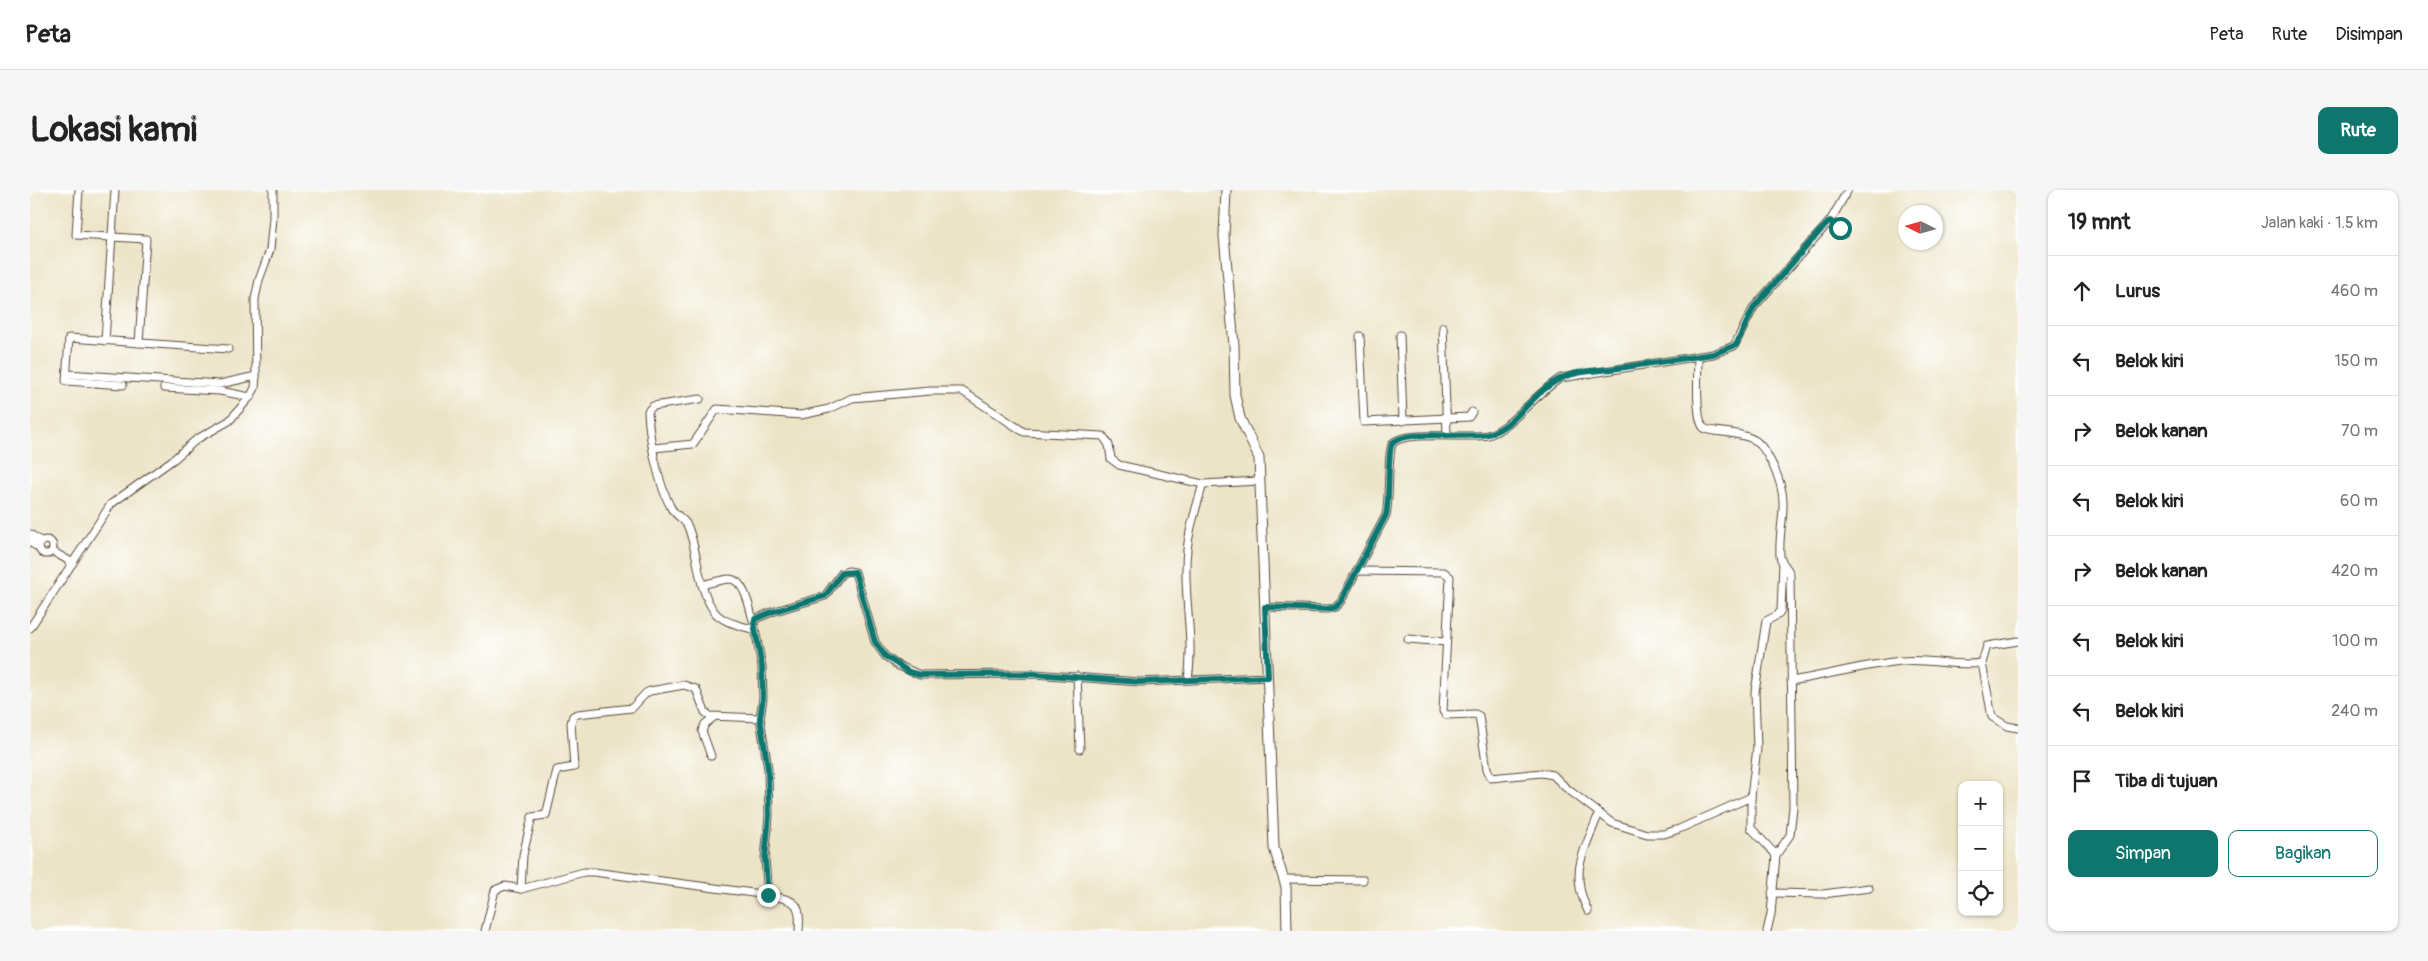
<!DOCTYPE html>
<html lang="id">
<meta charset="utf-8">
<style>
body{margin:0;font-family:Pangolin,sans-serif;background:#f6f6f6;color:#222}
.controls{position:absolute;right:15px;bottom:15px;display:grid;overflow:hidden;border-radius:10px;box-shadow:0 1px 4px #0004}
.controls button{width:45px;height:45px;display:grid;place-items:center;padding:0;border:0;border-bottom:1px solid #e0e0e0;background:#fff;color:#222;font:25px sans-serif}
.compass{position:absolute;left:1868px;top:15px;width:45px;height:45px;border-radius:50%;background:#fff;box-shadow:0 1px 4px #0004;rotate:275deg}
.stop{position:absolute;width:15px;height:15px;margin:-11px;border:4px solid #0f766e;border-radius:50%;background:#fff}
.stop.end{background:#0f766e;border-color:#fff;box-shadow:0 1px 5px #0008}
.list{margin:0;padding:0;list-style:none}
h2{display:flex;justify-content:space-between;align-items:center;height:65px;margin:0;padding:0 20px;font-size:21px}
h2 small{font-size:16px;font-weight:400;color:#767676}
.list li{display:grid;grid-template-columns:32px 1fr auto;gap:15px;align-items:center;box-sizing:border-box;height:70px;padding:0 20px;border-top:1px solid #e0e0e0}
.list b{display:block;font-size:19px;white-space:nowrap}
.list em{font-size:16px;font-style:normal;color:#767676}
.actions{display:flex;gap:10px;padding:15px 20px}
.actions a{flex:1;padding:11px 0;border:1px solid #0f766e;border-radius:10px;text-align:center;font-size:18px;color:#0f766e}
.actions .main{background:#0f766e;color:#fff}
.icon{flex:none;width:28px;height:28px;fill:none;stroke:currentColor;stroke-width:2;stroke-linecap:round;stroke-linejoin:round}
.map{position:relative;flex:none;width:1988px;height:741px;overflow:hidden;border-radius:10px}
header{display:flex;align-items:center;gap:30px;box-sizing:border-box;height:70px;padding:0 25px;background:#fff;border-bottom:1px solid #e0e0e0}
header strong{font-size:24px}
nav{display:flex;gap:28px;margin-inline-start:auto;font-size:18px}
.intro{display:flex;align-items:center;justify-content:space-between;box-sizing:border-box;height:120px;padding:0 30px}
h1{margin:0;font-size:35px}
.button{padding:12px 22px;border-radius:10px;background:#0f766e;color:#fff;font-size:18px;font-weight:700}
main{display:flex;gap:30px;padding:0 30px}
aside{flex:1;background:#fff;border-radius:10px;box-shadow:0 1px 4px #0004}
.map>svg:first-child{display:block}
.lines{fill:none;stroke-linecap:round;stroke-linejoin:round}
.minor-casing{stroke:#564637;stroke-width:9}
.tertiary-casing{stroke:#564637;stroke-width:11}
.minor{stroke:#fff;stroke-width:7}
.tertiary{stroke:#fff;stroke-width:9}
.route{stroke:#0f766e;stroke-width:6}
</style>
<header>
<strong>Peta</strong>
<nav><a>Peta</a><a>Rute</a><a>Disimpan</a></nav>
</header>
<div class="intro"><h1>Lokasi kami</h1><a class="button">Rute</a></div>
<main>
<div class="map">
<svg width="1988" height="741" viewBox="0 0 1988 741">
<rect width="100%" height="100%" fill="#fff"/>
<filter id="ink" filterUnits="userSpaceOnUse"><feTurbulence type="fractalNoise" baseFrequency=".02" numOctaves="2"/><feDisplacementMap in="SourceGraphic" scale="10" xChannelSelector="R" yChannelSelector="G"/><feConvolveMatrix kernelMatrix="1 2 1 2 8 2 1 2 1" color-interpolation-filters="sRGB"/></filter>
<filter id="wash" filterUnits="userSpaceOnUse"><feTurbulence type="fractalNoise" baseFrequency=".0096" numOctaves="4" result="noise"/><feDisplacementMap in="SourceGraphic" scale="20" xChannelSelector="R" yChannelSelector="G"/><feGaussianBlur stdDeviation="1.12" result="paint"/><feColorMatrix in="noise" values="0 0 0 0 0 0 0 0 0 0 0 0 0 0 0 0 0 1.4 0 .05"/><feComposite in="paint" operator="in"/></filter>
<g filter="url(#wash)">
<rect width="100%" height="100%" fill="#ece4c7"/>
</g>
<g filter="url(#ink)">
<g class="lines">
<g class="minor-casing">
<g id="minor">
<polyline points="49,0 46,45 116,49 109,153"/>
<polyline points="1800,31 1814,44"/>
<polyline points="1413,137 1417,245"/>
<polyline points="1370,145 1373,231"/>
<polyline points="1330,146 1334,232 1439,227 1442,222"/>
<polyline points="75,151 85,0"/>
<path d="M1668,166C1668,181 1665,226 1673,237C1677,243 1713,241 1726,251C1734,257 1741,271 1745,280C1761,315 1748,332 1750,366C1751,374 1759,378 1760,385L1763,617L1760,645L1746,665L1741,724L1737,741"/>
<polyline points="37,184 190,194 226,186"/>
<polyline points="93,195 36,191 39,148 198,159"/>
<polyline points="134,198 190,201 220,207"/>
<path d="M670,209L623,216L618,221C619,249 628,293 641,318C646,326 655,329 658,337C669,364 667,398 684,421C692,433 713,436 725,440"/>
<polyline points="624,258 663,254 687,219 771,225 799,219 822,208 900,201 932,201 994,242 1073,246 1079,255 1081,269 1089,275 1173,294 1229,291"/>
<polyline points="0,344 12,352"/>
<circle cx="16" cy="357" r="7"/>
<polyline points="0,352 9,358"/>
<polyline points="22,361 43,373"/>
<polyline points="1327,381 1414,382 1420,387 1413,521 1416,525 1445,524 1449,526 1457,579 1461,588 1512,583 1523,585 1535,597 1582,633 1617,644 1634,644 1649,639 1721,607 1727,558 1725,502 1736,431 1748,425 1751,420 1753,373"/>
<path d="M672,395C681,393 692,389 700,389C715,390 720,420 723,430"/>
<path d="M1235,417L1298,419L1305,417L1311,411L1356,325C1360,309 1357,261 1363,253C1374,240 1440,249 1458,245C1479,240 1508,201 1531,188L1683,164L1704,156L1724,117L1800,31L1818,0"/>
<polyline points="0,438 81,314 144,269 167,249 199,231 220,207 225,198 226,186 225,109 229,90 240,60 243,28 243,0"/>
<polyline points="1378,449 1416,452"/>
<polyline points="1988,451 1957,456 1952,473 1962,527 1977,536 1988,538"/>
<polyline points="1047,486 1050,559"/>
<path d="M1158,490C1164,452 1155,415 1156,377C1156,348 1165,322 1173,294"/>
<path d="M1761,491C1798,485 1834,475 1871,471C1898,468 1925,477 1952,473"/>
<polyline points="681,566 672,541 675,534 684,527"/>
<polyline points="1721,607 1721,638 1746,665"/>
<polyline points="1254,689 1333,690"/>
<polyline points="491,699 554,682 564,682 738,705"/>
<polyline points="1742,703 1793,704 1839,698"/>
<path d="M1558,721C1538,682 1555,660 1569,623"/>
<polyline points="455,741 465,700 475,696 491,699 493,665 502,627 516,625 527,580 544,577 541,533 543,526 548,524 602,518 616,503 620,501 654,495 666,499 675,522 680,526 730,528"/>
<path d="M769,741C771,711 766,711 738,705L735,669L739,626L738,579L730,528L733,508L732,477L724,433L725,429L742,422L795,406L812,383L818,381L825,382L845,452L855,466L867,475L890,485L1005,484L1109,492L1238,487"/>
</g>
</g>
<g class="tertiary-casing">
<polyline id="tertiary" points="1196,0 1194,46 1204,155 1205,205 1210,228 1229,268 1244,658 1256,697 1257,741"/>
</g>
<use href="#minor" class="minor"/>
<use href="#tertiary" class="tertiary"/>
</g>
</g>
<g class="lines" filter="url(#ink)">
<path class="route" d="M738,705L735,669L739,626L738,579L730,528L733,508L732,477L724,433L725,429L742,422L795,406L812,383L825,382L845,452L855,466L879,482L890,485L1005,484L1109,492L1238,487L1235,417L1298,419L1305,417L1311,411L1356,325C1360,309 1357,262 1362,254C1373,238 1440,250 1459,244C1486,236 1503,201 1530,189C1545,181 1565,181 1582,179C1616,174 1650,169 1683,164L1706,155L1724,117L1789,42L1800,31L1810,38"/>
</g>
</svg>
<div class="controls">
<button>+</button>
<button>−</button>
<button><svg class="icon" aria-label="locate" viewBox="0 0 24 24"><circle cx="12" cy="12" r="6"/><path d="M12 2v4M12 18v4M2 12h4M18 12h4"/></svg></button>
</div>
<svg class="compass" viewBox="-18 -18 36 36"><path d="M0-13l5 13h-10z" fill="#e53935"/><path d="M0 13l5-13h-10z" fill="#767676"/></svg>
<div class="stop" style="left:1810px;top:38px"></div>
<div class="stop end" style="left:738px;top:705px"></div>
</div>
<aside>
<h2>19 mnt<small>Jalan kaki · 1.5 km</small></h2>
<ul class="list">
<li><svg class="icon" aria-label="ahead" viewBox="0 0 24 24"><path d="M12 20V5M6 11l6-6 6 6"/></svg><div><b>Lurus</b></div><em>460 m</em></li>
<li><svg class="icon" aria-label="left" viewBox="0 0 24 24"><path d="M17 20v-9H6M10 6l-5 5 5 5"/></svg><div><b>Belok kiri</b></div><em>150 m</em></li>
<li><svg class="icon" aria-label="right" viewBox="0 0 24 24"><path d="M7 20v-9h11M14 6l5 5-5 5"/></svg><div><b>Belok kanan</b></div><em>70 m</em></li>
<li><svg class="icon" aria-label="left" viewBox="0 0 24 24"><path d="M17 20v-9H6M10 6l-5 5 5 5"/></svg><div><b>Belok kiri</b></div><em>60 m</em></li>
<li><svg class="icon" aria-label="right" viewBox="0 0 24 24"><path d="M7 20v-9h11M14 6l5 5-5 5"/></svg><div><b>Belok kanan</b></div><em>420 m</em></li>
<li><svg class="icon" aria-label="left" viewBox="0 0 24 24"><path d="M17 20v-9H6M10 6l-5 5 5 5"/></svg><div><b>Belok kiri</b></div><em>100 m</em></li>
<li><svg class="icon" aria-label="left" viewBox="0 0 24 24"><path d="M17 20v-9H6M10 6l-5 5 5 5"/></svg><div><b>Belok kiri</b></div><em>240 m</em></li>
<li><svg class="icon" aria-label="arrive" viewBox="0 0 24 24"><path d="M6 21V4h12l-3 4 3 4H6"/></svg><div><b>Tiba di tujuan</b></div></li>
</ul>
<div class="actions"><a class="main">Simpan</a><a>Bagikan</a></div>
</aside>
</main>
